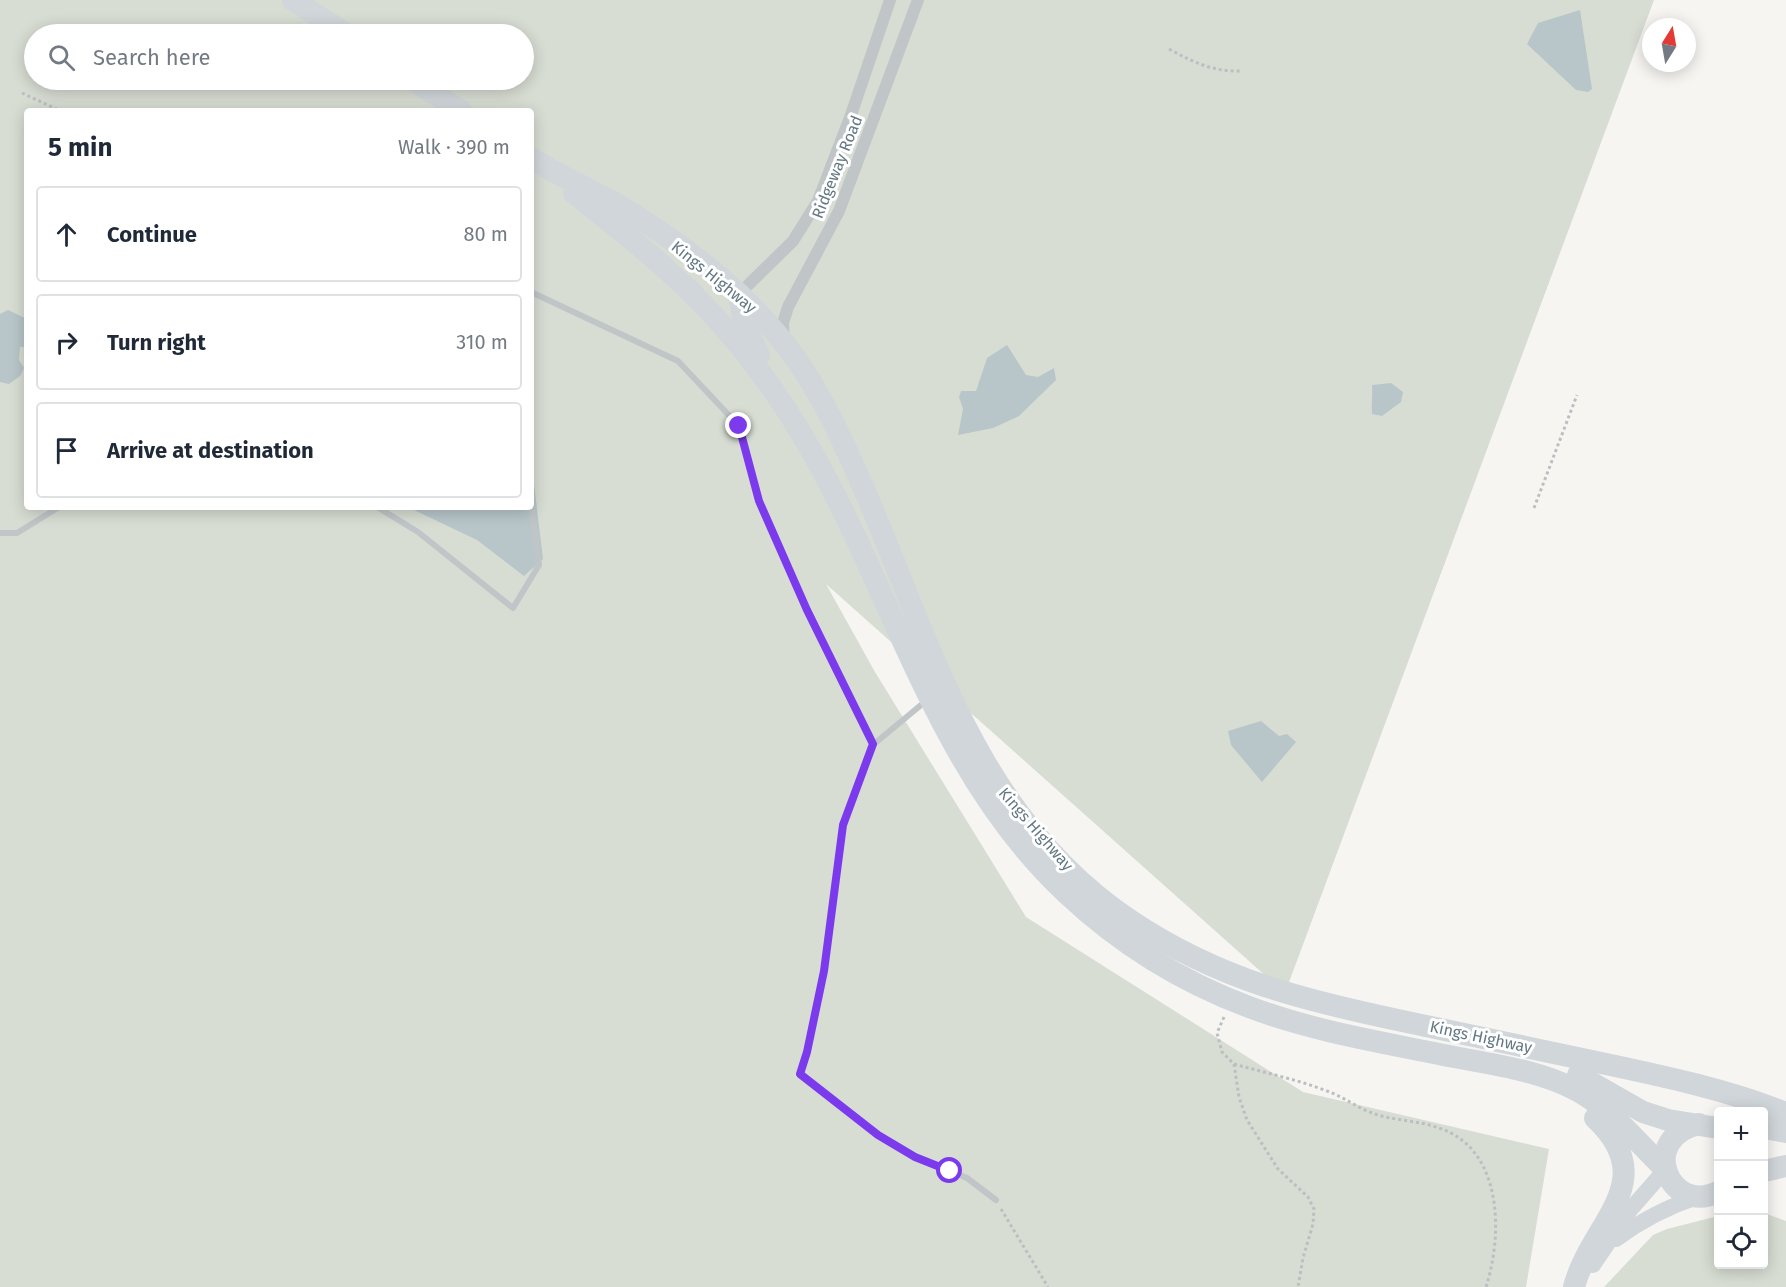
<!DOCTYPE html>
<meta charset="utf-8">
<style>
body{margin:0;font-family:"Fira Sans",sans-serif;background:#f6f6f7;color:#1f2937}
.controls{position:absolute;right:18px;bottom:18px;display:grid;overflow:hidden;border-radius:6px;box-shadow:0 3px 15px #0003}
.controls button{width:54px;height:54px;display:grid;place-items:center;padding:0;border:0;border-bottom:2px solid #e0e1e3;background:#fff;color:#1f2937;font:30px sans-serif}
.compass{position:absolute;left:1642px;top:18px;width:54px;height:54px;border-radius:50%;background:#fff;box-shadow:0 3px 15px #0003;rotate:11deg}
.stop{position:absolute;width:18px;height:18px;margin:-14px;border:4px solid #7c3aed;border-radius:50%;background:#fff}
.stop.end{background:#7c3aed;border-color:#fff;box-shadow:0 2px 6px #0008}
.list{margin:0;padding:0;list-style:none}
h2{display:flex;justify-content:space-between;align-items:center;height:78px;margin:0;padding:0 24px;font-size:26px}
h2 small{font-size:20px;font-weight:400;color:#747a83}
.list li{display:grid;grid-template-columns:39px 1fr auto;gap:18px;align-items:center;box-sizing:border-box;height:96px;margin:0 12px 12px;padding:0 12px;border:2px solid #e0e1e3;border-radius:6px}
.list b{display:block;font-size:22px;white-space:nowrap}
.list em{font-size:20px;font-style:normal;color:#747a83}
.icon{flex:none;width:33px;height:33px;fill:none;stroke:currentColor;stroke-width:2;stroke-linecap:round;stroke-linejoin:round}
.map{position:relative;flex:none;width:1786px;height:1287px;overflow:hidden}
.search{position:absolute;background:#fff;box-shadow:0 3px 15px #0003;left:24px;top:24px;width:510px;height:66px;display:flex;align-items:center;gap:15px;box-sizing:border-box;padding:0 21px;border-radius:33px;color:#747a83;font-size:22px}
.panel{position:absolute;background:#fff;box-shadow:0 3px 15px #0003;left:24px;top:108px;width:510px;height:402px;border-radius:6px}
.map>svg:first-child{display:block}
.green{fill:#d7ddd3;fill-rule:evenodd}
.water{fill:#b8c6c9}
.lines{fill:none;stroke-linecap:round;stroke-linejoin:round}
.path{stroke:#bcbfc1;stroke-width:3;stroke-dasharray:3 3;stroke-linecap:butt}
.lane{stroke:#c0c6c8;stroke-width:6}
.street{stroke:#c0c6c8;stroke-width:12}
.secondary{stroke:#d1d6da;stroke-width:16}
.highway{stroke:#d1d6da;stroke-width:22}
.route{stroke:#7c3aed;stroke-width:8}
.labels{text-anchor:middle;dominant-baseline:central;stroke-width:6;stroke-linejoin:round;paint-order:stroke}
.street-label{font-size:16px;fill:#637884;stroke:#fff}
</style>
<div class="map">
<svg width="1786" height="1287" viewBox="0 0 1786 1287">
<rect width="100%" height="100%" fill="#f6f5f2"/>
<g class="green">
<path d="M0,0H1654L1285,993L826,584L875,672L1026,917L1303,1092L1549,1149L1526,1287H0ZM34,34H524V80H34ZM27,111H531V507H27Z"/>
<polygon points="1764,1213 1786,1221 1786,1287 1604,1287 1653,1235 1667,1229 1718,1216 1718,1264 1764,1264"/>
</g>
<g class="water">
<polygon points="1580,10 1592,89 1588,92 1576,90 1527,44 1538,23"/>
<polygon points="8,310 27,319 27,347 20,347 19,360 24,368 20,376 9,384 0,382 0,314"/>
<polygon points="1007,345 1026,375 1038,377 1054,368 1056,380 1019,416 993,428 958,435 963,409 959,397 961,391 976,391 987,358"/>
<path d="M1391,383L1403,392L1401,402L1382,416L1372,414C1371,404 1373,395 1372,385Z"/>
<polygon points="531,475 533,476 543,559 524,576 477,540 414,510 415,507 531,507"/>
<polygon points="1261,721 1279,736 1287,734 1296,742 1262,782 1231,745 1228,731"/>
</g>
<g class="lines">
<g class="path">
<path d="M1169,49C1193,62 1213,72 1241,71"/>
<polyline points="22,93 61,111"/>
<polyline points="1534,508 1577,395"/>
<polyline points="1224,1017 1217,1033 1222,1052 1234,1064 1239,1097 1247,1120 1278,1169 1308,1197 1314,1209 1313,1224 1303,1258 1298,1287"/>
<path d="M1234,1064C1265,1073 1296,1079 1327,1091C1342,1096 1356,1107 1372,1113C1393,1121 1418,1120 1439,1128C1503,1149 1503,1234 1486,1287"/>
<polyline points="1001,1209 1048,1287"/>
</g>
<g class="lane">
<polyline points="531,292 678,361 739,426 759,501 807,610 874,744"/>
<polyline points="377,507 418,532 513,608 539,565 531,504"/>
<polyline points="0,533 17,533 59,507"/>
<polyline points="927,700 874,744 843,825 824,971 807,1052 800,1074 878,1135 915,1157 967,1178 996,1200"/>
</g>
<g class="street">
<polyline points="739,294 793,241 818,201 851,115 890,0"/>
<polyline points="784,340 783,323 788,307 839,211 918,0"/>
</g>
<g class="secondary">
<path d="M1616,1239C1642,1220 1667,1207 1697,1197"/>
<polyline points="1593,1265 1630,1210 1665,1170"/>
</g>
<g class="highway">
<polyline points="293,0 346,34"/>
<polyline points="413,80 461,111"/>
<path d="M531,158C557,175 586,187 613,202C680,242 747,291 793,355C823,396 843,442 864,489C934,651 975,816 1131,921C1219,980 1306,1001 1407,1022C1474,1036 1540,1050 1606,1064C1667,1077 1728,1090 1786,1113"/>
<path d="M574,193C604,217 635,241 664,267C724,320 774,384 813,454C896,601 939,774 1066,893C1119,943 1182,982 1249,1007C1307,1029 1369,1040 1429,1052C1479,1063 1533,1067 1578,1091C1612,1110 1637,1142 1664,1168"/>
<polyline points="739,294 744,322 759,355"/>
<polyline points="1578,1075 1643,1112 1668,1120 1718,1128"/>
<path d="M1699,1124C1637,1138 1669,1216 1718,1192"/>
<polyline points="1764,1128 1786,1132"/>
<polyline points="1764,1171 1786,1166"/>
<path d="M1574,1287C1591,1222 1663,1182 1595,1118"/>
</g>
</g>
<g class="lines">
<polyline class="route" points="739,426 759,501 807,610 873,744 843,825 824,971 807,1052 800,1074 878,1135 915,1157 950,1171"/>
</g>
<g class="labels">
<g class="street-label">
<text transform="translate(837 167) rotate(-68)">Ridgeway Road</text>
<text transform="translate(714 277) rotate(39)">Kings Highway</text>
<text transform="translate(1036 829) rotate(49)">Kings Highway</text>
<text transform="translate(1481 1037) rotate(12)">Kings Highway</text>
</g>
</g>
</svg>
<div class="controls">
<button>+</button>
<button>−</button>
<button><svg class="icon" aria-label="locate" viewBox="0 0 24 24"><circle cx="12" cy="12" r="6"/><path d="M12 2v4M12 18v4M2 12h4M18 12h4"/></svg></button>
</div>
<svg class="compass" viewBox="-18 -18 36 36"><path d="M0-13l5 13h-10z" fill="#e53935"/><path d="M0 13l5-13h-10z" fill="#747a83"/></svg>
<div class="stop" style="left:950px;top:1171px"></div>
<div class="stop end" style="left:739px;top:426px"></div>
<div class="search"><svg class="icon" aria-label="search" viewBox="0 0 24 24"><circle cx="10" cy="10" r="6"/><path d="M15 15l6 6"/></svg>Search here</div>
<section class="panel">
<h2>5 min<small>Walk · 390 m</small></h2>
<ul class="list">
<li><svg class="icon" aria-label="ahead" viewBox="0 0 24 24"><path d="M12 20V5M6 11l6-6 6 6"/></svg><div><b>Continue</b></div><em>80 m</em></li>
<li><svg class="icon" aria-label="right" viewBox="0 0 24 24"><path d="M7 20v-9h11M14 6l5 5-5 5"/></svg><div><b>Turn right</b></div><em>310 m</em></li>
<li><svg class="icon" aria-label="arrive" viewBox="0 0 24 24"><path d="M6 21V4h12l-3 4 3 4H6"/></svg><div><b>Arrive at destination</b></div></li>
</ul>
</section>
</div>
